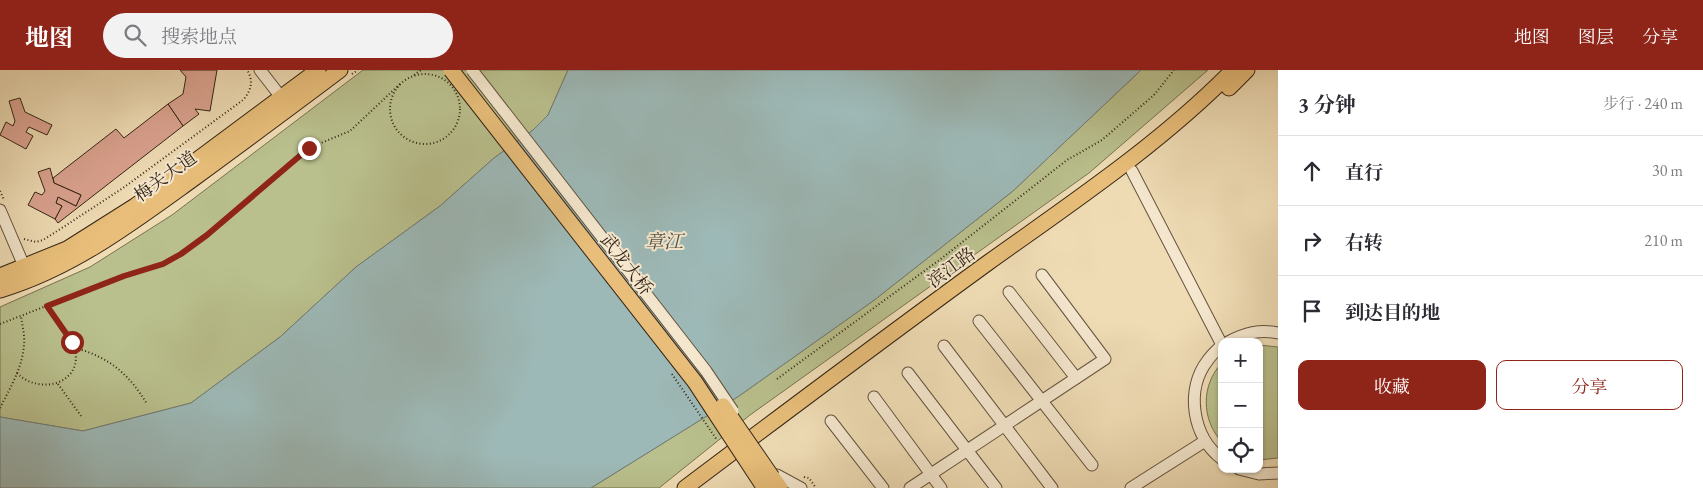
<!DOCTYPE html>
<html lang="zh">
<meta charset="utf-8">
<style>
body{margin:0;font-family:"EB Garamond","Noto Serif SC",serif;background:#f2f2f3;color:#2b2b33}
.controls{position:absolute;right:15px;bottom:15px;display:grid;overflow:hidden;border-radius:10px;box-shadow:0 1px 4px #0004}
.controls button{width:45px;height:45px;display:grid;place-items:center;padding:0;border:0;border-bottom:1px solid #e1e1e2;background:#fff;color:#2b2b33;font:25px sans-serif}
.stop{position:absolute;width:15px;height:15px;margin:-11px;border:4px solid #8f2418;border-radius:50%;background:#fff}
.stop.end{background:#8f2418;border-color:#fff;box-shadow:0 1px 5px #0008}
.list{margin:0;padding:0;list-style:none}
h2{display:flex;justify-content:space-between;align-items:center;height:65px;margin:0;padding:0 20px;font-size:21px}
h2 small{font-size:16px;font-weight:400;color:#7c7c81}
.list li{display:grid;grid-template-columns:32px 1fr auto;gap:15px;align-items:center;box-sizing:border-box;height:70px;padding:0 20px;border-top:1px solid #e1e1e2}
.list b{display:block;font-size:19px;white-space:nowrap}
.list em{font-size:16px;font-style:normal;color:#7c7c81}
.actions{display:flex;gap:10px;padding:15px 20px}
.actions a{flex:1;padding:11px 0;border:1px solid #8f2418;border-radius:10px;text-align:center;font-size:18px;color:#8f2418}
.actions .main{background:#8f2418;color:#fff}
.icon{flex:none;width:28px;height:28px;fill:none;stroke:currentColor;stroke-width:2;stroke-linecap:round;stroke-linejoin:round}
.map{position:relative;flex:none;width:1278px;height:418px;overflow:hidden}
header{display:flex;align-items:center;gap:30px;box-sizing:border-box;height:70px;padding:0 25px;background:#8f2418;color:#fff}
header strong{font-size:24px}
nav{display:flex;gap:28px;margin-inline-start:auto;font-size:18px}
.search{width:350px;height:45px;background:#f2f2f3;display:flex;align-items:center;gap:12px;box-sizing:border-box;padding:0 18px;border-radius:28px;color:#7c7c81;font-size:19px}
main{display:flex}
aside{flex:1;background:#fff}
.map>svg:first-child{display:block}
.green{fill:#b9c08d;stroke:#777252}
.water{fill:#9db9b7;stroke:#737e77}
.building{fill:#dba390;stroke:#352516}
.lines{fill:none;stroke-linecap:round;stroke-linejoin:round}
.minor-casing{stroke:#64533e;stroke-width:13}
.major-casing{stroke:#352516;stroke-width:17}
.path{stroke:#352516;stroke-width:2;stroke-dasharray:1 2.5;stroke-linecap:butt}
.minor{stroke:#f5e8cf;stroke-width:11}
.major{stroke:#e8be7a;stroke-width:15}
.minor-bridge-casing{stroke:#64533e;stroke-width:13;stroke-linecap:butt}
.major-bridge-casing{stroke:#352516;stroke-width:17;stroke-linecap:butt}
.path-bridge{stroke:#352516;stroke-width:2;stroke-dasharray:1 2.5;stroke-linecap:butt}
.minor-bridge{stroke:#f5e8cf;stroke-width:11}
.major-bridge{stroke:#e8be7a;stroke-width:15}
.route{stroke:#8f2418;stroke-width:6}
.labels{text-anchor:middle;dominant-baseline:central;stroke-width:4;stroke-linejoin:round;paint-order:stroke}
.street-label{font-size:18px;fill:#352516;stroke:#f5e8cf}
.water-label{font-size:19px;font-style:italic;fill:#545146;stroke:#f5e8cf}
</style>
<header>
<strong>地图</strong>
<div class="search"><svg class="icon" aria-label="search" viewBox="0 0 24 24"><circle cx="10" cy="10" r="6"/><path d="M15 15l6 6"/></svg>搜索地点</div>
<nav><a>地图</a><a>图层</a><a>分享</a></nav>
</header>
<main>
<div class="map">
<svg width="1278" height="418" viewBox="0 0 1278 418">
<rect width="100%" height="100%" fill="#efdcb5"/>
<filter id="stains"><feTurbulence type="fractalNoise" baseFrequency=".004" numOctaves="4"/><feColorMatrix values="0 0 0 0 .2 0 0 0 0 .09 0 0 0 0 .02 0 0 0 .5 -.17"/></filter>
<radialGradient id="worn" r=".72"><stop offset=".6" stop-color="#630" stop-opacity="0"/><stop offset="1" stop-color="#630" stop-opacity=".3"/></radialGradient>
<g class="green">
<polygon points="363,0 568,0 548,45 533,60 494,88 440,136 356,197 280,267 191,333 83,361 0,347 0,237 90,197 172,145"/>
<polygon points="1141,0 1208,0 1089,103 750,345 659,418 591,418 739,326 873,231 1013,121"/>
<polygon points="1259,275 1278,277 1278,388 1259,390"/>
<path d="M1222,293V372C1201,350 1201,314 1222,293Z"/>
</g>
<polygon class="water" points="568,0 1141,0 1013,121 873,231 739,326 591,418 0,418 0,347 83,361 191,333 280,267 356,197 440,136 494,88 533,60 548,45"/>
<g class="building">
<polygon points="180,0 217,0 210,41 195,39 199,44 183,56 168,34 183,24 186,7"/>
<polygon points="20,28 25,42 52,55 47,65 29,57 26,62 33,66 26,79 0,65 6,52 13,56 15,51 9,31"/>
<polygon points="168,34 183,56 58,153 55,149 62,136 56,133 58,127 76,136 81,125 54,113 53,108 116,59 124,68"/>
<polygon points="50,98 54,113 81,125 76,136 58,127 56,133 62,136 55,149 28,135 35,122 42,125 45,121 38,102"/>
</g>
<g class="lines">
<g class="minor-casing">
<g id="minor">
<polyline points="260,0 281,27"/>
<polyline points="1132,101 1222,275"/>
<polyline points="0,140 27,203"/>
<polyline points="1009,222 1076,308"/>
<polyline points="979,251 1092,395"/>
<path d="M1228,272C1245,263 1260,259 1278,263"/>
<path d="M1222,275C1217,280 1212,284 1208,290C1185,319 1192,367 1222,389"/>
<polyline points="944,276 1052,418"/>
<polyline points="908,303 996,418"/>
<polyline points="874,327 941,418"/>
<polyline points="831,351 883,418"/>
<polyline points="1239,399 1259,404 1278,403"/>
<polyline points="777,405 801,418"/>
<polyline points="910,418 1105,289 1042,205"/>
<polyline points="1131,418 1205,371"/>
</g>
</g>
<g class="major-casing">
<g id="major">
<polyline points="1229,18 1247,0"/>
<polyline points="0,206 67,179 135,136 318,0"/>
<path d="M0,220C73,198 132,153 193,109C242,73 291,37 340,0"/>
<polyline points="772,407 780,418"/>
<path d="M685,418C786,342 887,266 989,192C1073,132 1160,74 1233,0"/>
</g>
</g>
<g class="path">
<circle cx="425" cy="39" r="35"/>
<polyline points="352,4 358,0"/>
<polyline points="414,5 421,0"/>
<polyline points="0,121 4,130"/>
<path d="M24,169L36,172L43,170L65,156L123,118L243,30C251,21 254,11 247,0"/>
<polyline points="0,254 123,206 163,194 181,184 207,165 309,78 350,61 400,14"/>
<path d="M75,278C109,287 129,304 147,334"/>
<path d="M17,303C38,325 83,315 75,279C73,270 54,247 48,237"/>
<polyline points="777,309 942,188 1067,90 1102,70 1154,25 1174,0"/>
<polyline points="58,314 81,346"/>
<path d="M0,338C10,318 23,297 24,274C25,265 22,255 21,246"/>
<polyline points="804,407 809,408 816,418"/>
</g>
<use href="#minor" class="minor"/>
<use href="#major" class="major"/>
<g class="minor-bridge-casing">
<polyline id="minor-bridge" points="472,0 706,301 733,341"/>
</g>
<g class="major-bridge-casing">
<g id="major-bridge">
<polyline points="451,0 695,312 764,417"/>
<polyline points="723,336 772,407"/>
</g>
</g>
<polyline class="path-bridge" points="672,304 717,370"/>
<use href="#minor-bridge" class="minor-bridge"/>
<use href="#major-bridge" class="major-bridge"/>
</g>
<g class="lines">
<polyline class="route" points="72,272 47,236 124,206 163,194 181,184 207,165 309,78"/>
</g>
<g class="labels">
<g class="street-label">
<text transform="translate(165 106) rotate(-36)">梅关大道</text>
<text transform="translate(627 194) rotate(52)">武龙大桥</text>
<text transform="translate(951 197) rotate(-36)">滨江路</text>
</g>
<g class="water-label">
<text x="664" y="171">章江</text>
</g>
</g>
<rect width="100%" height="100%" filter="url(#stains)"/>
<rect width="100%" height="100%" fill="url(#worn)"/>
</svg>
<div class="controls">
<button>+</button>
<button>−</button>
<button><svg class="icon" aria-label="locate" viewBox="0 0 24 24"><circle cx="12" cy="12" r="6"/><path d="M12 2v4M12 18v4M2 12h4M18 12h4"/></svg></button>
</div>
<div class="stop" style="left:72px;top:272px"></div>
<div class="stop end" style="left:309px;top:78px"></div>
</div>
<aside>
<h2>3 分钟<small>步行 · 240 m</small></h2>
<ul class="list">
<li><svg class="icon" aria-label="ahead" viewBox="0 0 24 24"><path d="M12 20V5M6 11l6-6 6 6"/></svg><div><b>直行</b></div><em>30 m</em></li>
<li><svg class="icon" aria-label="right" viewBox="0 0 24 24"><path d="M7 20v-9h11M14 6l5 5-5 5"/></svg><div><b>右转</b></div><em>210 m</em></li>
<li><svg class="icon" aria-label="arrive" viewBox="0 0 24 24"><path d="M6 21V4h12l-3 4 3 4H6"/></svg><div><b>到达目的地</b></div></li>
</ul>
<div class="actions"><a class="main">收藏</a><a>分享</a></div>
</aside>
</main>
